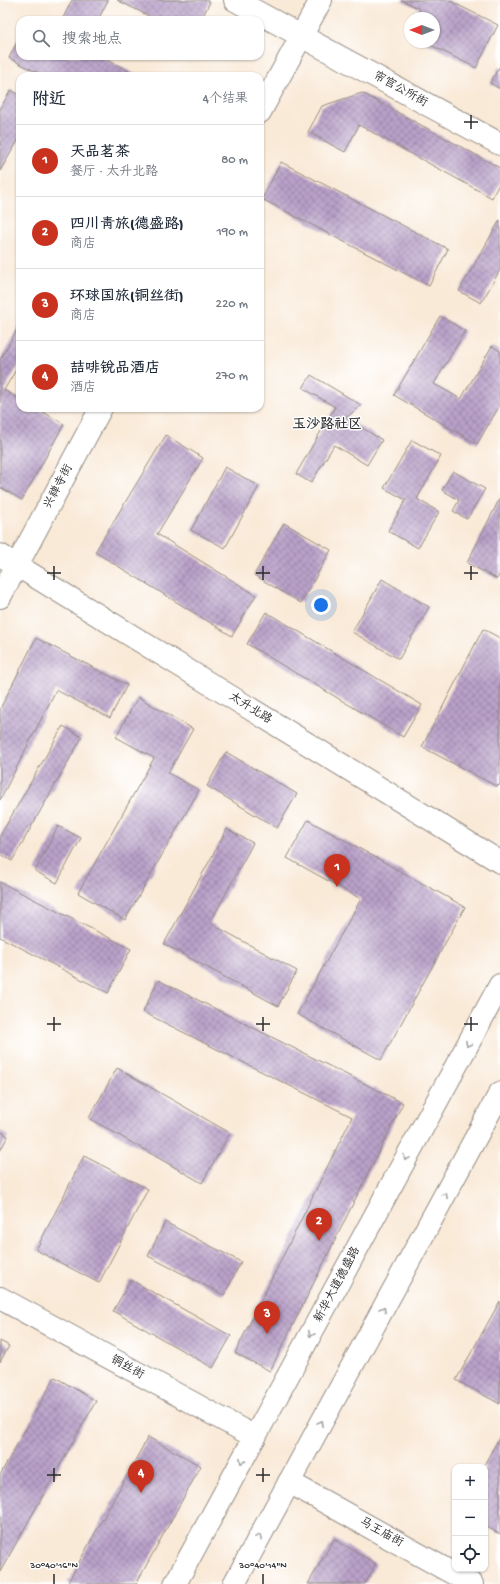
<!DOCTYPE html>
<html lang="zh">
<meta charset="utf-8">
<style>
body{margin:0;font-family:"Gochi Hand","LXGW WenKai TC",sans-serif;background:#f2f2f3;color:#1f2937}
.controls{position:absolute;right:12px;bottom:12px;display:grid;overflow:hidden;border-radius:8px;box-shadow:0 1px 3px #0004}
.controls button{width:36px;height:36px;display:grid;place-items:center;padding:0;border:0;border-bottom:1px solid #e0e1e3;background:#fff;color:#1f2937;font:20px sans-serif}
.compass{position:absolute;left:404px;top:12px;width:36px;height:36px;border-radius:50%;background:#fff;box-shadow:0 1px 3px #0004;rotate:270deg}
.you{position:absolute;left:321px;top:605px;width:14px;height:14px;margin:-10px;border:3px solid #fff;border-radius:50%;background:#1a73e8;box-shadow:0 0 0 6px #1a73e833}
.badge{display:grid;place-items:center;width:26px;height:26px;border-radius:50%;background:#c8321e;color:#fff;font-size:13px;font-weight:700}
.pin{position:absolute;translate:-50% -33px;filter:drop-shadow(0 1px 2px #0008)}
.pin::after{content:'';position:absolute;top:21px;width:14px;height:12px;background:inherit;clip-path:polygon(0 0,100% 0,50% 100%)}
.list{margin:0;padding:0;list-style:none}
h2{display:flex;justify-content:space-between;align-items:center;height:52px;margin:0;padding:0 16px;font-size:17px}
h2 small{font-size:13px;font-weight:400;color:#747a83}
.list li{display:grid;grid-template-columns:26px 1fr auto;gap:12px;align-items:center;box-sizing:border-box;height:72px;padding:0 16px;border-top:1px solid #e0e1e3}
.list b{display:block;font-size:15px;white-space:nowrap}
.list p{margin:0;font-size:13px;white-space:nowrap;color:#747a83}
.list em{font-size:13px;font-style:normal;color:#747a83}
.icon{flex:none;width:22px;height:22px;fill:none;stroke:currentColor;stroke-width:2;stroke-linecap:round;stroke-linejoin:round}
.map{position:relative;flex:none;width:500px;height:1584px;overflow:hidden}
.search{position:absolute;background:#fff;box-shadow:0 1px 3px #0004;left:16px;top:16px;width:248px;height:44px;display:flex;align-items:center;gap:10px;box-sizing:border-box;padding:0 14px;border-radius:12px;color:#747a83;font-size:15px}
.panel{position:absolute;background:#fff;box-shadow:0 1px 3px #0004;left:16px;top:72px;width:248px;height:340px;border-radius:12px}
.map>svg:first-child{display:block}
.building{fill:url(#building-cross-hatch)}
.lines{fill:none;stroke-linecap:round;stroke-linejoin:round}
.street-casing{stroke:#928a81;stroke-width:24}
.secondary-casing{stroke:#928a81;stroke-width:24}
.primary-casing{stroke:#928a81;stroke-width:24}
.street{stroke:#fff;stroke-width:22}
.secondary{stroke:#fff;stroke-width:22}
.primary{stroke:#fff;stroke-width:22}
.oneway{stroke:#a0a0a0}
.ticks{fill:none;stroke:#2b2b2b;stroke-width:1.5}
.labels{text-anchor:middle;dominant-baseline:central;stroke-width:3;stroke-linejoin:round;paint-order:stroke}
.street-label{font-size:12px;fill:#2b2b2b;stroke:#fff}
.quarter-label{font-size:14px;font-weight:bold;fill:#2b2b2b;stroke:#fff}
.ticks-label{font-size:10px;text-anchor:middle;fill:#2b2b2b;stroke:#fff;stroke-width:3;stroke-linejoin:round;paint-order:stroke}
</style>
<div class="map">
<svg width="500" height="1584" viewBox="0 0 500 1584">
<defs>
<pattern id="building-cross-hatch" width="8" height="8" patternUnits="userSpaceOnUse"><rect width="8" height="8" fill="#b9a1c9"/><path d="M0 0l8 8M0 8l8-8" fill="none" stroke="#9783a3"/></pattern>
</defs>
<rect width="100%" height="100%" fill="#fff"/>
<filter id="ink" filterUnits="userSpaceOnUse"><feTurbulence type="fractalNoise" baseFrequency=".025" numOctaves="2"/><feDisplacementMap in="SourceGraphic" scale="8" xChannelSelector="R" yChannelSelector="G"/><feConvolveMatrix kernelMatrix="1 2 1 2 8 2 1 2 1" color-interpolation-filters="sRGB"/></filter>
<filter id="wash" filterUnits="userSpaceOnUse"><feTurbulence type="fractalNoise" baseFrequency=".012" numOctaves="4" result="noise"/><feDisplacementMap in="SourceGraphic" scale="16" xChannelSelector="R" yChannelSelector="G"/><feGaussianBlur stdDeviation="0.9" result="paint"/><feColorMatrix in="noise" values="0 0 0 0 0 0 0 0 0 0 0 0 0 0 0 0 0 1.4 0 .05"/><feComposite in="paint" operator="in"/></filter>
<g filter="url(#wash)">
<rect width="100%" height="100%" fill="#f9e9d7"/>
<g id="blocks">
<g class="building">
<polygon points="72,0 108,0 98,20 67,20 63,18"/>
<polygon points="117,0 206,0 210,2 201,20 157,20"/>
<polygon points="401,0 448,0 498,25 476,68 425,42 434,42 434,18 415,18 420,9"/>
<polygon points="20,36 20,56 99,56 139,76 44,76 9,58"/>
<polygon points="500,66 500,89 490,83"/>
<polygon points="11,90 20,95 20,137 0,171 0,109"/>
<polygon points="362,93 500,168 500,182 492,198 359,125 345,152 308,132 322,106"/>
<polygon points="281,162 448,249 429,286 262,199"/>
<polygon points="500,220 500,270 481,303 459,291"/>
<polygon points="440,316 465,331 434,384 461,399 492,346 500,351 500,405 477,444 394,395"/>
<polygon points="20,324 20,363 4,390 20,399 20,408 36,408 64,424 22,500 0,487 0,360"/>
<polygon points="311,375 361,405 346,418 382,440 367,465 334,445 311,483 296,474 335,407 303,388"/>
<polygon points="166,435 203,458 157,534 256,595 232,636 95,552"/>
<polygon points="412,440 441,456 417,499 439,512 418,548 388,531 406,500 384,488"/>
<polygon points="225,467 259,486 225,548 191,530"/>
<polygon points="453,471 485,489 467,519 453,511 459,500 442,490"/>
<polygon points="500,498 500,573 497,579 467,563"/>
<polygon points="284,523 331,550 301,603 254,575"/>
<polygon points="382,579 429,607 399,659 352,632"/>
<polygon points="266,612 422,705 403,737 247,644"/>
<polygon points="483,629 500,638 500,785 496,786 422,747"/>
<polygon points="36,638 127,685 110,718 56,690 0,800 0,709"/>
<polygon points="138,697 193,729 168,773 199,790 125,920 78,893 154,758 116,737"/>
<polygon points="63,726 82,737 12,861 0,854 0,836"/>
<polygon points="226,752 297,794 277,828 207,786"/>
<polygon points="308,820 465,907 381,1060 297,1014 361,899 287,858"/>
<polygon points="58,826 81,838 57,883 35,871"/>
<polygon points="227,829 253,843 210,923 297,971 278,1006 164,944"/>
<polygon points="0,882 131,949 108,993 0,937"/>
<polygon points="158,980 403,1103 270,1371 235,1353 352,1117 143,1012"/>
<polygon points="117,1068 230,1133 202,1183 89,1118"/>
<polygon points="0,1131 8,1136 0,1151"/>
<polygon points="84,1156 148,1189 99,1283 36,1250"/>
<polygon points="165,1222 241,1262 224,1295 148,1256"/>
<polygon points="131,1280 231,1336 213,1368 113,1311"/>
<polygon points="500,1301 500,1404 456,1380"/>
<polygon points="0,1341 9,1346 0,1362"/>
<polygon points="55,1377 96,1401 0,1572 0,1475"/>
<polygon points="500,1436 500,1534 485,1526 485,1467 483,1467"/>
<polygon points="148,1437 201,1466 136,1584 67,1584"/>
<polygon points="334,1539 376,1564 365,1584 308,1584"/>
</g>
</g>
</g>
<g filter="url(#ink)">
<use href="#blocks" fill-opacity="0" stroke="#928a81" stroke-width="1"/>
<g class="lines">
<g class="street-casing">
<g id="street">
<polyline points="235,0 500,144"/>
<polyline points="260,112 321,0"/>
<polyline points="0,597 101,408"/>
<polyline points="0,1298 255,1437"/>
<polyline points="289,1482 472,1584"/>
</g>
</g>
<g class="secondary-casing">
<polyline id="secondary" points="0,555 500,862"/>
</g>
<g class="primary-casing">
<g id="primary">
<polyline points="175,1584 500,985"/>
<polyline points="234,1584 500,1093"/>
</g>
</g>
<use href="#street" class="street"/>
<use href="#secondary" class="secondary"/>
<use href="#primary" class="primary"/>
</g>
<defs><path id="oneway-chevron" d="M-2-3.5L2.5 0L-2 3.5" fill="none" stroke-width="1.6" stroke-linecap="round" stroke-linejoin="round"/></defs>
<g class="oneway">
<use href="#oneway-chevron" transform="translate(468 1044) rotate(118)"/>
<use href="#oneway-chevron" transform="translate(406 1158) rotate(118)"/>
<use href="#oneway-chevron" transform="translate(445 1195) rotate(-62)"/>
<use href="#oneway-chevron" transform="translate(383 1309) rotate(-62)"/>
<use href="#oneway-chevron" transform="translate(311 1334) rotate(118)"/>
<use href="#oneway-chevron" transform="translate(321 1423) rotate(-62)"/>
<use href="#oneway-chevron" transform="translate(242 1461) rotate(118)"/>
<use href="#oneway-chevron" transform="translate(259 1537) rotate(-62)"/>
</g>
</g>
<path class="ticks" d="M471,115V129M464,122H478M54,566V580M263,566V580M471,566V580M47,573H61M256,573H270M464,573H478M54,1017V1031M263,1017V1031M471,1017V1031M47,1024H61M256,1024H270M464,1024H478M54,1468V1482M263,1468V1482M47,1475H61M256,1475H270M54,1574V1584M263,1574V1584"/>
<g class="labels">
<g class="street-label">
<text transform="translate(400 90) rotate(29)">帘官公所街</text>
<text transform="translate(59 487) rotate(-62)">兴禅寺街</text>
<text transform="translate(250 709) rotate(32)">太升北路</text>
<text transform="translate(338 1285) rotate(-62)">新华大道德盛路</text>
<text transform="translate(127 1368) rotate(29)">铜丝街</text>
<text transform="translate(381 1533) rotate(29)">马王庙街</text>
</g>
<g class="quarter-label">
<text x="327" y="425">玉沙路社区</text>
</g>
</g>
<g class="ticks-label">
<text x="54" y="1568">30°40'16"N</text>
<text x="263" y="1568">30°40'14"N</text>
</g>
</svg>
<div class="controls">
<button>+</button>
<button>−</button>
<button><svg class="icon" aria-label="locate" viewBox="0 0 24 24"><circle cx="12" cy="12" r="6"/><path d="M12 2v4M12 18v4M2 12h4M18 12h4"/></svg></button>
</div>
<svg class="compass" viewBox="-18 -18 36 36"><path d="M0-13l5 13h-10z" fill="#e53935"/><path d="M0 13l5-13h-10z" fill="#747a83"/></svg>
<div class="you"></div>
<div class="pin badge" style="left:337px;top:887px">1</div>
<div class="pin badge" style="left:319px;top:1241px">2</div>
<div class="pin badge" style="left:267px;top:1334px">3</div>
<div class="pin badge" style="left:141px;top:1493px">4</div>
<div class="search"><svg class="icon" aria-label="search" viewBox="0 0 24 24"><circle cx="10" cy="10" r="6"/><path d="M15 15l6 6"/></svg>搜索地点</div>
<section class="panel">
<h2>附近<small>4个结果</small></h2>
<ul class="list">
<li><span class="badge">1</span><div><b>天品茗茶</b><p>餐厅 · 太升北路</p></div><em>80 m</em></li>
<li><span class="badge">2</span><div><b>四川青旅(德盛路)</b><p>商店</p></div><em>190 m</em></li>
<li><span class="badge">3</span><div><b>环球国旅(铜丝街)</b><p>商店</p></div><em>220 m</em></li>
<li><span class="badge">4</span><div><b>喆啡锐品酒店</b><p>酒店</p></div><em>270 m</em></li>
</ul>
</section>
</div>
